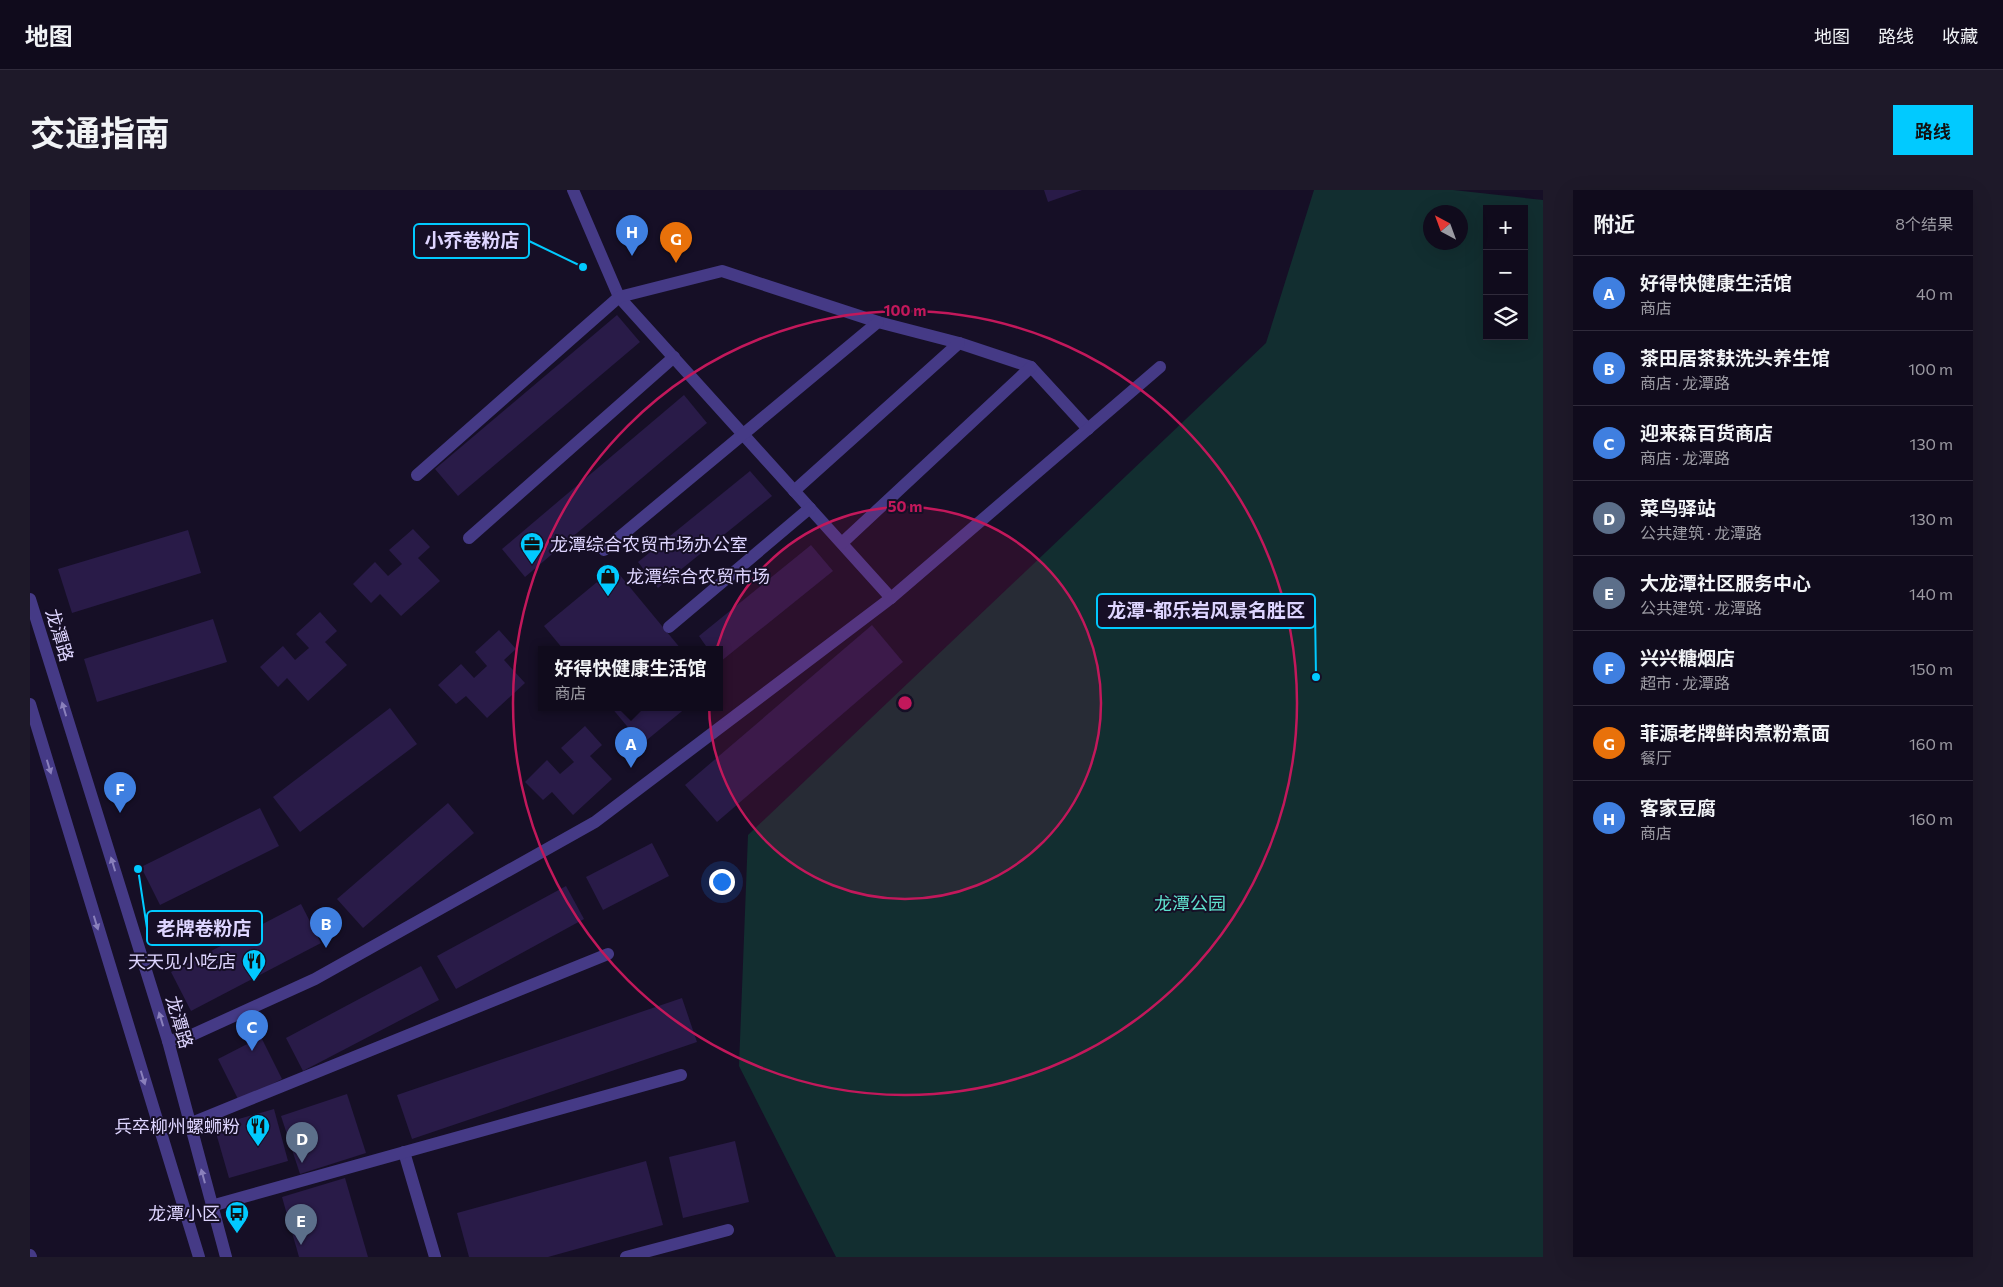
<!DOCTYPE html>
<html lang="zh">
<meta charset="utf-8">
<style>
body{margin:0;font-family:Commissioner,"Noto Sans SC",sans-serif;background:#1e1929;color:#f1f3f6}
.controls{position:absolute;right:15px;top:15px;display:grid;overflow:hidden;border-radius:0px;box-shadow:0 5px 20px #0002}
.controls button{width:45px;height:45px;display:grid;place-items:center;padding:0;border:0;border-bottom:1px solid #302b3b;background:#100b1c;color:#f1f3f6;font:25px sans-serif}
.compass{position:absolute;left:1393px;top:15px;width:45px;height:45px;border-radius:50%;background:#100b1c;box-shadow:0 5px 20px #0002;rotate:319deg}
.you{position:absolute;left:691px;top:691px;width:18px;height:18px;margin:-12px;border:4px solid #fff;border-radius:50%;background:#1a73e8;box-shadow:0 0 0 8px #1a73e833}
.badge{display:grid;place-items:center;width:32px;height:32px;border-radius:50%;background:#01caff;color:#fff;font-size:16px;font-weight:700}
.pin{position:absolute;translate:-50% -41px;filter:drop-shadow(0 1px 2px #0008)}
.pin::after{content:'';position:absolute;top:26px;width:18px;height:15px;background:inherit;clip-path:polygon(0 0,100% 0,50% 100%)}
.popup{position:absolute;left:508px;top:456px;width:185px;height:65px;box-sizing:border-box;display:grid;place-content:center;border-radius:0px;background:#100b1c;filter:drop-shadow(0 1px 4px #0005);font-size:16px;white-space:nowrap;color:#9c9ba3}
.popup b{font-size:19px;color:#f1f3f6}
.popup::after{content:'';position:absolute;left:50%;top:100%;margin-left:-10px;border:10px solid transparent;border-top-color:#100b1c}
.list{margin:0;padding:0;list-style:none}
h2{display:flex;justify-content:space-between;align-items:center;height:65px;margin:0;padding:0 20px;font-size:21px}
h2 small{font-size:16px;font-weight:400;color:#9c9ba3}
.list li{display:grid;grid-template-columns:32px 1fr auto;gap:15px;align-items:center;box-sizing:border-box;height:75px;padding:0 20px;border-top:1px solid #302b3b}
.list b{display:block;font-size:19px;white-space:nowrap}
.list p{margin:0;font-size:16px;white-space:nowrap;color:#9c9ba3}
.list em{font-size:16px;font-style:normal;color:#9c9ba3}
.icon{flex:none;width:28px;height:28px;fill:none;stroke:currentColor;stroke-width:2;stroke-linecap:round;stroke-linejoin:round}
.map{position:relative;flex:none;width:1513px;height:1067px;overflow:hidden;border-radius:0px}
header{display:flex;align-items:center;gap:30px;box-sizing:border-box;height:70px;padding:0 25px;background:#100b1c;border-bottom:1px solid #302b3b}
header strong{font-size:24px}
nav{display:flex;gap:28px;margin-inline-start:auto;font-size:18px}
.intro{display:flex;align-items:center;justify-content:space-between;box-sizing:border-box;height:120px;padding:0 30px}
h1{margin:0;font-size:35px}
.button{padding:12px 22px;border-radius:0px;background:#01caff;color:#111;font-size:18px;font-weight:700}
main{display:flex;gap:30px;padding:0 30px}
aside{flex:1;background:#100b1c;border-radius:0px;box-shadow:0 5px 20px #0002}
.map>svg:first-child{display:block}
.green{fill:#122e30;fill-rule:evenodd}
.building{fill:#291b48}
.lines{fill:none;stroke-linecap:round;stroke-linejoin:round}
.service{stroke:#453a86;stroke-width:12}
.minor{stroke:#453a86;stroke-width:12}
.tertiary{stroke:#453a86;stroke-width:12}
.oneway{fill:#8a80bc}
.ring{fill:none;stroke:#c2185b;stroke-width:2.5}
.labels{text-anchor:middle;dominant-baseline:central;stroke-width:4;stroke-linejoin:round;paint-order:stroke}
.poi-label{font-size:18px;fill:#ded5ff;stroke:#160f26;text-anchor:end}
.street-label{font-size:18px;fill:#ded5ff;stroke:#160f26}
.park-label{font-size:18px;fill:#5fe1ce;stroke:#160f26}
.centre{fill:#c2185b;stroke:#160f26;stroke-width:2.5}
.ring-label{font-size:15px;text-anchor:middle;font-weight:bold;fill:#c2185b;stroke:#160f26;stroke-width:4;stroke-linejoin:round;paint-order:stroke}
.leader{fill:none;stroke:#01caff;stroke-width:2}
.callout-dot{fill:#01caff;stroke:#160f26;stroke-width:2}
.callout{fill:#160f26;stroke:#01caff;stroke-width:2}
.callout-label{font-size:19px;text-anchor:middle;font-weight:bold;fill:#ded5ff}
</style>
<header>
<strong>地图</strong>
<nav><a>地图</a><a>路线</a><a>收藏</a></nav>
</header>
<div class="intro"><h1>交通指南</h1><a class="button">路线</a></div>
<main>
<div class="map">
<svg width="1513" height="1067" viewBox="0 0 1513 1067">
<rect width="100%" height="100%" fill="#160f26"/>
<path class="green" d="M1284,0H1423L1513,10V1067H806L709,876L718,645L1236,153ZM1457,19H1494V146H1457ZM1400,22H1430V52H1400Z"/>
<g class="building">
<polygon points="1014,0 1052,0 1018,12"/>
<polygon points="587,125 610,152 428,306 405,279"/>
<polygon points="654,205 677,233 495,387 472,359"/>
<polygon points="720,281 742,306 628,398 608,372"/>
<polygon points="383,339 400,357 388,368 410,391 371,426 350,404 341,413 323,394 345,372 358,386 372,374 359,360"/>
<polygon points="158,340 171,383 42,423 28,379"/>
<polygon points="781,355 803,381 690,472 690,459 678,459 669,446"/>
<polygon points="584,378 651,459 533,459 514,436"/>
<polygon points="290,422 307,441 295,452 317,475 278,511 257,488 248,497 230,477 253,456 265,470 279,458 266,444"/>
<polygon points="183,429 197,472 67,512 54,469"/>
<polygon points="842,435 873,472 687,632 655,595"/>
<polygon points="469,440 486,459 474,470 495,493 457,528 436,506 426,514 408,495 431,474 444,488 457,476 445,462"/>
<polygon points="581,517 657,517 612,554"/>
<polygon points="360,518 387,554 270,642 243,607"/>
<polygon points="555,536 572,555 560,566 582,589 543,625 522,602 513,610 495,592 517,570 530,584 544,572 531,558"/>
<polygon points="418,613 444,643 333,738 307,709"/>
<polygon points="230,618 249,656 130,715 111,677"/>
<polygon points="622,653 639,686 573,720 556,687"/>
<polygon points="536,696 554,729 426,799 407,766"/>
<polygon points="271,714 291,753 161,821 141,782"/>
<polygon points="391,776 409,810 273,881 256,848"/>
<polygon points="652,808 667,852 382,949 367,905"/>
<polygon points="231,847 252,889 209,911 188,869"/>
<polygon points="317,904 336,963 270,984 251,926"/>
<polygon points="244,919 258,971 199,988 184,936"/>
<polygon points="705,951 719,1012 653,1028 639,967"/>
<polygon points="616,971 633,1035 518,1067 439,1067 427,1023"/>
<polygon points="315,988 338,1067 269,1067 252,1007"/>
</g>
<g class="lines">
<polyline class="service" points="0,1065 1,1067"/>
<g class="minor">
<polyline points="543,0 589,107 861,408"/>
<polyline points="387,285 589,107 692,81 848,132 929,153 1001,177 1058,239"/>
<polyline points="764,301 929,153"/>
<polyline points="439,348 644,167"/>
<polyline points="812,353 1001,177"/>
<polyline points="574,360 848,132"/>
<polyline points="639,437 780,318"/>
<polyline points="138,851 162,845 285,789 565,632 861,408 1130,177"/>
<polyline points="159,934 578,764"/>
<polyline points="374,962 405,1067"/>
<polyline points="181,1016 651,885"/>
<polyline points="596,1067 698,1040"/>
</g>
<g class="tertiary">
<polyline points="0,409 138,851 196,1067"/>
<polyline points="0,514 169,1067"/>
</g>
</g>
<defs><path id="oneway-solid" d="M-6-.8H1V-3.2L6.5 0L1 3.2V.8H-6Z" transform="scale(1.25)"/></defs>
<g class="oneway">
<use href="#oneway-solid" transform="translate(34 519) rotate(-107)"/>
<use href="#oneway-solid" transform="translate(19 577) rotate(73)"/>
<use href="#oneway-solid" transform="translate(83 674) rotate(-107)"/>
<use href="#oneway-solid" transform="translate(66 733) rotate(73)"/>
<use href="#oneway-solid" transform="translate(131 829) rotate(-107)"/>
<use href="#oneway-solid" transform="translate(113 888) rotate(73)"/>
<use href="#oneway-solid" transform="translate(173 986) rotate(-105)"/>
</g>
<circle cx="875" cy="513" r="196" fill="#c2185b" fill-opacity=".12"/>
<g class="ring">
<circle cx="875" cy="513" r="196"/>
<circle cx="875" cy="513" r="392"/>
</g>
<defs>
<g id="office-pin" transform="scale(1.25)"><path d="M0 17L-7.5 6A9.5 9.5 0 1 1 7.5 6Z" fill="#01caff" stroke="#160f26"/><path d="M-6-3h4V-5.5h4V-3h4V5H-6ZM-1-4.5V-3h2v-1.5ZM-6 0V1H6V0Z" fill="#111"/></g>
<g id="shop-pin" transform="scale(1.25)"><path d="M0 17L-7.5 6A9.5 9.5 0 1 1 7.5 6Z" fill="#01caff" stroke="#160f26"/><path d="M-5-2.5h2.3a2.7 3.5 0 0 1 5.4 0H5L5.5 6h-11ZM-1.5-2.5h3a1.5 2.3 0 0 0-3 0Z" fill="#111"/></g>
<g id="restaurant-pin" transform="scale(1.25)"><path d="M0 17L-7.5 6A9.5 9.5 0 1 1 7.5 6Z" fill="#01caff" stroke="#160f26"/><path d="M-5-6h1v4h1v-4h1v4h1v-4h1v5L-1.5 .5V6h-2V.5L-5-1ZM5-6V6H3V1.5H1.5Q1.5-4 5-6Z" fill="#111"/></g>
<g id="bus-pin" transform="scale(1.25)"><path d="M0 17L-7.5 6A9.5 9.5 0 1 1 7.5 6Z" fill="#01caff" stroke="#160f26"/><path d="M-5-6H5V4H4V6H2V4H-2V6H-4V4H-5ZM-3.5-4V0h7V-4ZM-3.5 1.2v1.5H-2V1.2ZM2 1.2v1.5H3.5V1.2Z" fill="#111"/></g>
</defs>
<g fill-rule="evenodd">
<use href="#office-pin" x="502" y="354"/>
<use href="#shop-pin" x="578" y="386"/>
<use href="#restaurant-pin" x="224" y="771"/>
<use href="#restaurant-pin" x="228" y="936"/>
<use href="#bus-pin" x="207" y="1023"/>
</g>
<g class="labels">
<g class="poi-label">
<text x="520" y="354" text-anchor="start">龙潭综合农贸市场办公室</text>
<text x="596" y="386" text-anchor="start">龙潭综合农贸市场</text>
<text x="206" y="771">天天见小吃店</text>
<text x="210" y="936">兵卒柳州螺蛳粉</text>
<text x="190" y="1023">龙潭小区</text>
</g>
<g class="street-label">
<text transform="translate(30 445) rotate(73)">龙潭路</text>
<text transform="translate(150 832) rotate(74)">龙潭路</text>
</g>
<g class="park-label">
<text x="1160" y="713">龙潭公园</text>
</g>
</g>
<circle cx="875" cy="513" r="8" class="centre"/>
<g class="ring-label">
<text x="875" y="126">100 m</text>
<text x="875" y="322">50 m</text>
</g>
<path class="leader" d="M553 77L499 51M1286 487L1285 421M108 679L117 738"/>
<g class="callout-dot">
<circle cx="553" cy="77" r="5"/>
<circle cx="1286" cy="487" r="5"/>
<circle cx="108" cy="679" r="5"/>
</g>
<g class="callout">
<rect x="384" y="34" width="115" height="34" rx="5"/>
<rect x="1067" y="404" width="218" height="34" rx="5"/>
<rect x="117" y="721" width="115" height="34" rx="5"/>
</g>
<g class="callout-label">
<text x="442" y="57">小乔卷粉店</text>
<text x="1176" y="427">龙潭-都乐岩风景名胜区</text>
<text x="174" y="745">老牌卷粉店</text>
</g>
</svg>
<div class="controls">
<button>+</button>
<button>−</button>
<button><svg class="icon" aria-label="layers" viewBox="0 0 24 24"><path d="M12 4l9 5-9 5-9-5zM3 14l9 5 9-5"/></svg></button>
</div>
<svg class="compass" viewBox="-18 -18 36 36"><path d="M0-13l5 13h-10z" fill="#e53935"/><path d="M0 13l5-13h-10z" fill="#9c9ba3"/></svg>
<div class="you"></div>
<div class="pin badge" style="left:601px;top:578px;background:#3f7fe0">A</div>
<div class="popup"><b>好得快健康生活馆</b>商店</div>
<div class="pin badge" style="left:296px;top:758px;background:#3f7fe0">B</div>
<div class="pin badge" style="left:222px;top:861px;background:#3f7fe0">C</div>
<div class="pin badge" style="left:272px;top:973px;background:#5c6f8a">D</div>
<div class="pin badge" style="left:271px;top:1055px;background:#5c6f8a">E</div>
<div class="pin badge" style="left:90px;top:623px;background:#3f7fe0">F</div>
<div class="pin badge" style="left:646px;top:73px;background:#e8710a">G</div>
<div class="pin badge" style="left:602px;top:66px;background:#3f7fe0">H</div>
</div>
<aside>
<h2>附近<small>8个结果</small></h2>
<ul class="list">
<li><span class="badge" style="background:#3f7fe0">A</span><div><b>好得快健康生活馆</b><p>商店</p></div><em>40 m</em></li>
<li><span class="badge" style="background:#3f7fe0">B</span><div><b>茶田居茶麸洗头养生馆</b><p>商店 · 龙潭路</p></div><em>100 m</em></li>
<li><span class="badge" style="background:#3f7fe0">C</span><div><b>迎来森百货商店</b><p>商店 · 龙潭路</p></div><em>130 m</em></li>
<li><span class="badge" style="background:#5c6f8a">D</span><div><b>菜鸟驿站</b><p>公共建筑 · 龙潭路</p></div><em>130 m</em></li>
<li><span class="badge" style="background:#5c6f8a">E</span><div><b>大龙潭社区服务中心</b><p>公共建筑 · 龙潭路</p></div><em>140 m</em></li>
<li><span class="badge" style="background:#3f7fe0">F</span><div><b>兴兴糖烟店</b><p>超市 · 龙潭路</p></div><em>150 m</em></li>
<li><span class="badge" style="background:#e8710a">G</span><div><b>菲源老牌鲜肉煮粉煮面</b><p>餐厅</p></div><em>160 m</em></li>
<li><span class="badge" style="background:#3f7fe0">H</span><div><b>客家豆腐</b><p>商店</p></div><em>160 m</em></li>
</ul>
</aside>
</main>
